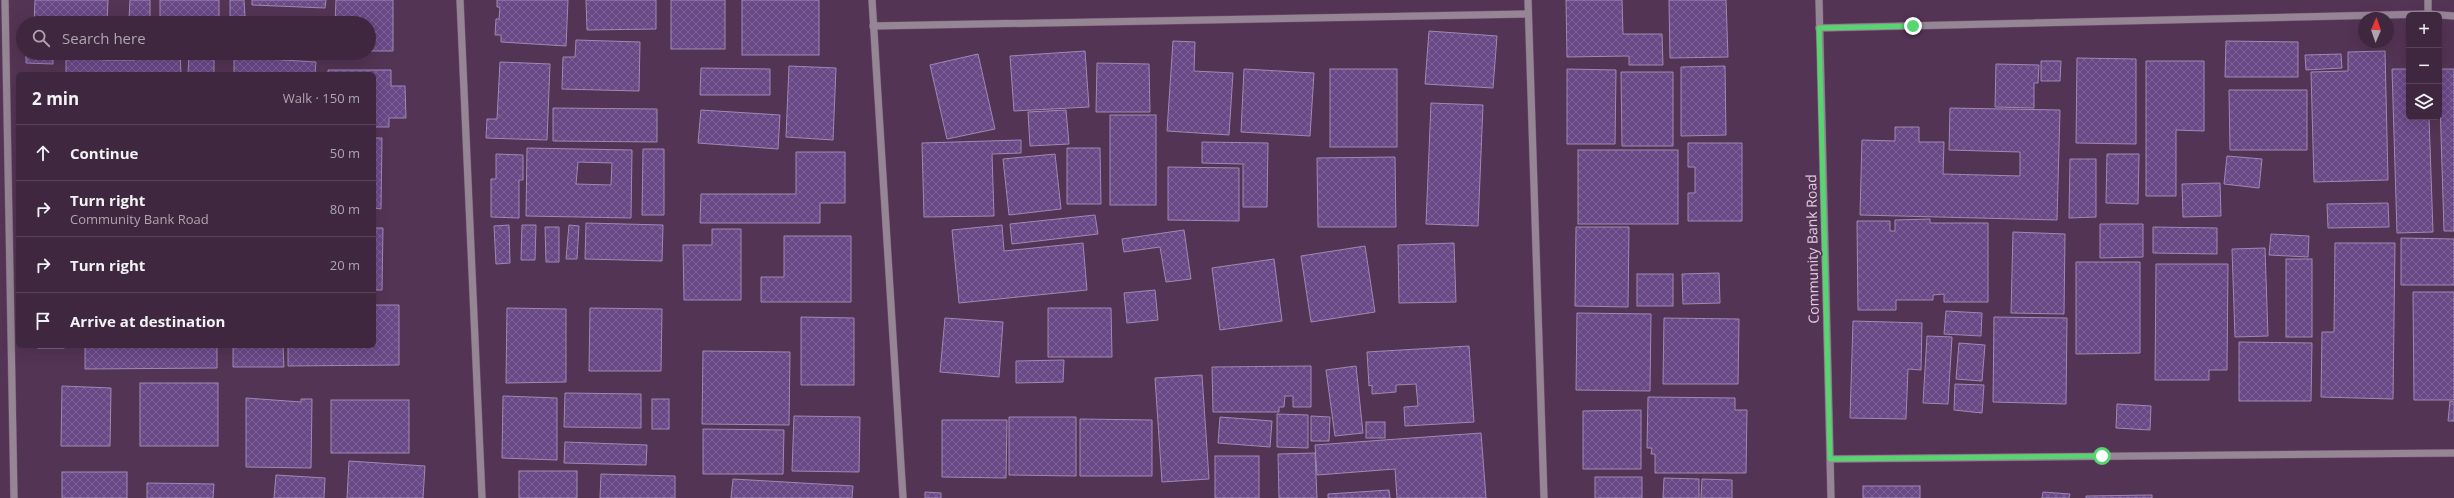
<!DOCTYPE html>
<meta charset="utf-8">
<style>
body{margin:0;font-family:"Open Sans",sans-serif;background:#462f46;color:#f1f3f6}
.controls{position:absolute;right:12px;top:12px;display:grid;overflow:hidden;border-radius:6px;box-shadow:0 4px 16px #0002}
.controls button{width:36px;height:36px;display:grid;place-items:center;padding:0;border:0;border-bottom:1px solid #584459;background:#3f273f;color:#f1f3f6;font:20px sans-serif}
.compass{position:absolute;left:2358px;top:12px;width:36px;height:36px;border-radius:50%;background:#3f273f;box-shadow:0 4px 16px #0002;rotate:2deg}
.stop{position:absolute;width:12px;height:12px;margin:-9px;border:3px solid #57d570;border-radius:50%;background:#fff}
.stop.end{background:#57d570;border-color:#fff;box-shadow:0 1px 4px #0008}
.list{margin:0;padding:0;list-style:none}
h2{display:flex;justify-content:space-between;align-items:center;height:52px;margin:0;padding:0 16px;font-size:17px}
h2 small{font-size:13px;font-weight:400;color:#ada5b0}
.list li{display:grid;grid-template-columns:26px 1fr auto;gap:12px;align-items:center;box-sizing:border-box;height:56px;padding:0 16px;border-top:1px solid #584459}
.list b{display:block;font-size:15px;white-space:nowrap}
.list p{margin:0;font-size:13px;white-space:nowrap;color:#ada5b0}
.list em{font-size:13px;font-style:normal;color:#ada5b0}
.icon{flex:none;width:22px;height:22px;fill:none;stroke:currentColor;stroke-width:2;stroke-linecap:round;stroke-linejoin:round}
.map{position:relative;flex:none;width:2454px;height:498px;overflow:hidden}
.search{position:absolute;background:#3f273f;box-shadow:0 4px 16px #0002;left:16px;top:16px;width:360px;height:44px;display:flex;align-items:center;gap:10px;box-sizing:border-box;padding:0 14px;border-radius:22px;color:#ada5b0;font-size:15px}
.panel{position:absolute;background:#3f273f;box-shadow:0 4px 16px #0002;left:16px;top:72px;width:360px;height:276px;border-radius:6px}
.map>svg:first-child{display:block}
.building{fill:url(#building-cross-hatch);stroke:#9f89b4;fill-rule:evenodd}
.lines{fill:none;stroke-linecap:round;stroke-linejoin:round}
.minor-casing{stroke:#705370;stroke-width:8}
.minor{stroke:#968695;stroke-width:7}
.route{stroke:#57d570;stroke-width:5}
.labels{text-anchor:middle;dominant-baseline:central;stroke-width:3.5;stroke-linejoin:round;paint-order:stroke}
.street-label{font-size:14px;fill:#e1cee0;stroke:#543454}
</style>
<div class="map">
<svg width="2454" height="498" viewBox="0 0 2454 498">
<defs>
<pattern id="building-cross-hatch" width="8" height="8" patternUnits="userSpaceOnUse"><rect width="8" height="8" fill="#694886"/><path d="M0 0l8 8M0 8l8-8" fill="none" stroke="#7e6197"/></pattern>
</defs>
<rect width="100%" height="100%" fill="#543454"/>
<g class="building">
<polygon points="35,0 108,0 107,23 34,23"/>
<polygon points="130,0 150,0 150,23 119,23 119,19 129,19"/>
<rect x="160" y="0" width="59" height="23"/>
<polygon points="230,0 244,0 245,16 230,17"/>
<polygon points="252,0 326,0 325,8 252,5"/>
<polygon points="336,0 393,0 393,51 369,51 369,23 335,23"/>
<polygon points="497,0 568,0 566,46 501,42 501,35 495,35 496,19 499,19 500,7 497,7"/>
<polygon points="586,0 656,0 656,29 587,30"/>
<rect x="671" y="0" width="54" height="49"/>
<rect x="742" y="0" width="77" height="55"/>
<polygon points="1566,0 1622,0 1623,34 1662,34 1663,65 1629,65 1629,56 1567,57"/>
<polygon points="1669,0 1726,0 1728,57 1670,58"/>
<polygon points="232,21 252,22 252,23 232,23"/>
<rect x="255" y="22" width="73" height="1"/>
<polygon points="1429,31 1497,36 1493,88 1425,84"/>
<polygon points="576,40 640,42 639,91 562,89 563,57 575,57"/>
<polygon points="1173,41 1195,42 1194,71 1233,73 1229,135 1167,131"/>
<polygon points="2226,41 2298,42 2298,77 2225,77"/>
<polygon points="1085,51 1089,107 1014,111 1010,56"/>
<polygon points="2385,51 2388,180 2314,182 2311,72 2348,71 2348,52"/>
<polygon points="26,53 53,53 53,64 26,63"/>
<polygon points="66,53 103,54 102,60 135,60 134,53 145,53 145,59 164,59 164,53 180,53 181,74 66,74"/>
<polygon points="189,54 214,54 214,74 188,74"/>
<polygon points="978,54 995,129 947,139 930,65"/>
<polygon points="2341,54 2342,68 2306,70 2305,55"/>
<polygon points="234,57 316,62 315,74 234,74"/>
<polygon points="2077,58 2136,59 2136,144 2076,143"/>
<polygon points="2041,61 2061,61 2060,81 2041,81"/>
<polygon points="2146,61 2204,61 2204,131 2176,130 2176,196 2146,196"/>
<polygon points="500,62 550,64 547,140 486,138 487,119 497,119"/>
<polygon points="1097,63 1149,64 1150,112 1096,112"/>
<polygon points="1996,64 2039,65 2038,83 2034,83 2034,108 1995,107"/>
<polygon points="789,66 836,68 833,140 786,137"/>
<polygon points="1725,66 1726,135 1681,136 1681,67"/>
<polygon points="701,68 770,69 770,95 700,95"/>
<polygon points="1244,69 1314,73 1310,136 1241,132"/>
<rect x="1330" y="69" width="67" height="78"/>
<polygon points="1567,69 1616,70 1615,144 1567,144"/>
<polygon points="2392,69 2409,69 2409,117 2429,117 2433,232 2397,233"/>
<polygon points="2439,69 2454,69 2454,231 2444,231"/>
<polygon points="328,70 391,70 391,86 405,86 406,118 389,118 389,127 374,127 374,74 328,74"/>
<polygon points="1621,72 1673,72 1673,146 1622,146"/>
<rect x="46" y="73" width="13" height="1"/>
<polygon points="2229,90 2307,90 2307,150 2230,150"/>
<polygon points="1431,103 1483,105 1478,226 1426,224"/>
<polygon points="553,108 657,109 657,142 553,141"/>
<polygon points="1950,108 2060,110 2057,220 1860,215 1862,140 1895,141 1895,127 1919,127 1919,142 1944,142 1943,174 2020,176 2020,152 1949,150"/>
<polygon points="701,110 780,115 778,149 698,143"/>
<polygon points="1066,110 1069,144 1030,146 1028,112"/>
<rect x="1110" y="115" width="46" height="90"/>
<polygon points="374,138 382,138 381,209 374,208"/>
<polygon points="1021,140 1021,153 992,154 994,216 924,217 922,143"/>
<polygon points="1202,142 1268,143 1267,207 1243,207 1243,164 1202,163"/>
<polygon points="1688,143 1742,143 1742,221 1688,221 1688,193 1695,193 1695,167 1688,167"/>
<path d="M527,148L632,150L631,218L526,216ZM578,162L612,163L611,185L576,184Z"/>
<polygon points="1067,148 1100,148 1101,204 1067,204"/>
<polygon points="643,149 664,149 664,215 642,215"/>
<rect x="1578" y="150" width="100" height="74"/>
<polygon points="796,152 845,152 845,203 820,203 820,223 700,223 701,194 796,194"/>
<polygon points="496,154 523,155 523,180 519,180 519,218 491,217 491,179 496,179"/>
<polygon points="1055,154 1061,209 1009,215 1003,159"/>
<polygon points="2107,154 2139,154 2138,204 2106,203"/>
<polygon points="2227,156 2262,159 2259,188 2224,184"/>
<polygon points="1395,157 1396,227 1318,227 1317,158"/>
<polygon points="2070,159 2096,159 2096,217 2069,218"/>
<polygon points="1168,167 1239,168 1239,221 1168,220"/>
<polygon points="2220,183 2221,216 2183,217 2182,184"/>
<polygon points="2388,203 2389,227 2328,228 2327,204"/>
<polygon points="1095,215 1098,234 1012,244 1010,224"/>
<polygon points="1930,219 1930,223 1988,223 1988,302 1944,302 1944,294 1933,295 1933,300 1896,300 1896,310 1858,310 1857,221 1890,221 1890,231 1895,231 1895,220"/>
<polygon points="586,223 663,225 662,261 585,259"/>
<polygon points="2100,224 2143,224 2143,257 2100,258"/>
<polygon points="509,225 510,263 496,264 494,226"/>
<polygon points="522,225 536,225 535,260 521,260"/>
<polygon points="569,225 579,226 577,259 566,259"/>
<polygon points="1002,225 1004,251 1083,243 1087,290 959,303 952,230"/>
<polygon points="545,227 559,227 559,262 546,262"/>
<polygon points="1576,227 1629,227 1628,307 1575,306"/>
<polygon points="2153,227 2217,228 2217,254 2153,253"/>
<polygon points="374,228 383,228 382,290 374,290"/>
<polygon points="712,229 741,229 741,300 684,300 683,245 712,245"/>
<polygon points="1184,230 1191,279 1166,282 1160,247 1124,252 1122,239"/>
<polygon points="2013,232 2065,234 2064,314 2011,313"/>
<polygon points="2271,234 2309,236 2308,257 2269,255"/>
<polygon points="784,236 851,236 851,302 761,302 761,277 784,277"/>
<polygon points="2401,238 2454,239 2454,285 2401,285"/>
<polygon points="1454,243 1456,302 1399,303 1398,245"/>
<polygon points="2335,243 2395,243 2393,399 2321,397 2322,332 2334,332"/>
<polygon points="1365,246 1375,312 1311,322 1301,256"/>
<polygon points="2265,248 2268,336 2235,337 2232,249"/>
<polygon points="1274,259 1282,321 1220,330 1212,268"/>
<rect x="2286" y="259" width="26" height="78"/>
<polygon points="2076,262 2140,262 2140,353 2076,354"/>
<polygon points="2156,264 2228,264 2227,370 2209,370 2209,380 2155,380"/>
<polygon points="1719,273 1720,303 1683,304 1682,274"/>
<rect x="1637" y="274" width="36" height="32"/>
<polygon points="1155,290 1158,320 1127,323 1124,293"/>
<polygon points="2413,292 2454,292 2454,400 2414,400"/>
<polygon points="374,305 399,305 399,365 288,366 288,346 374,346"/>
<polygon points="507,308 566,309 566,382 506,383"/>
<polygon points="590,308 662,309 661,371 589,371"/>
<polygon points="1048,308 1111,308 1112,357 1048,357"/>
<polygon points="1946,311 1982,313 1981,336 1944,334"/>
<polygon points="1577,313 1651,314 1650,391 1576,390"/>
<polygon points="801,317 854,318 854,385 801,385"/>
<polygon points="1994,317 2067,318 2066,404 1993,402"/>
<polygon points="945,318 1003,322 999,377 940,372"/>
<polygon points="1664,318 1739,319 1738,384 1663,384"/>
<polygon points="1853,321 1922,323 1921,370 1908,369 1906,419 1850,418"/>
<polygon points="1927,336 1952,337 1948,404 1923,403"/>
<polygon points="2239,342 2312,343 2311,401 2239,401"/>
<polygon points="1959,343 1985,345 1982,381 1956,379"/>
<rect x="38" y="346" width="26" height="2"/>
<polygon points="85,346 217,346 217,368 85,369"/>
<polygon points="233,346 283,346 284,367 233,367"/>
<polygon points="1469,346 1474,422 1405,426 1404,407 1418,406 1416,384 1396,385 1396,392 1372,394 1372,385 1369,386 1367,352"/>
<polygon points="703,351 790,352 789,425 702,424"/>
<polygon points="1064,360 1063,382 1016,383 1016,361"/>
<polygon points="1311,366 1311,407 1293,407 1293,396 1285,396 1284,407 1279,407 1279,412 1213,412 1212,367"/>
<polygon points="1356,366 1363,433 1335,436 1326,370"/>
<polygon points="1202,375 1209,479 1162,482 1155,378"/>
<rect x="140" y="383" width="78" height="63"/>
<polygon points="1955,384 1984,385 1982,413 1954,410"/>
<polygon points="62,386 111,388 110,446 61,446"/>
<polygon points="565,393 641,394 641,428 564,427"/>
<polygon points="503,396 557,398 557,460 502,458"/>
<polygon points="1648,397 1735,398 1735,410 1747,410 1746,473 1655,473 1655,454 1651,454 1652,448 1647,448"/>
<polygon points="246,398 301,402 301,399 312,399 311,468 246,467"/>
<rect x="652" y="399" width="17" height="30"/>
<rect x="331" y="400" width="78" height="53"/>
<polygon points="2450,401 2454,402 2454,421 2448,421"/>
<polygon points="2117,404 2151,406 2150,430 2116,428"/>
<polygon points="1641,410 1641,469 1583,469 1583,411"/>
<polygon points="1277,414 1308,415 1308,448 1277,447"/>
<polygon points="794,416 860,417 859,472 792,471"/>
<polygon points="1311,416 1330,417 1329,441 1311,441"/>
<polygon points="1009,417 1076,417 1076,476 1009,475"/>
<polygon points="1220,417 1272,421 1270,447 1218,443"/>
<polygon points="1080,419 1152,420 1152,476 1080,476"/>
<polygon points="942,420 1007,420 1006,478 942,477"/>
<rect x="1366" y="422" width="19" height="16"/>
<polygon points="703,429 784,430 783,474 703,474"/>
<polygon points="1481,433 1486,498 1397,498 1395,469 1317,475 1315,445"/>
<polygon points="565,442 647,445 646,465 564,463"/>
<polygon points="1315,453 1317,498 1279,498 1278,454"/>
<rect x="1215" y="456" width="44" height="42"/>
<polygon points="349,461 425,466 423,498 347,498"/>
<rect x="519" y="471" width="58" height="27"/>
<rect x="62" y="472" width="65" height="26"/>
<polygon points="601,474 675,476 675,498 600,498"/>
<polygon points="276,475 325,478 324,498 274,498"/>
<rect x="1595" y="477" width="47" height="21"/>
<polygon points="1664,478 1699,479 1699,498 1663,498"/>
<polygon points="733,479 853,486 852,498 731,498"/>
<polygon points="1702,479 1732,480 1732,498 1701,498"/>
<polygon points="147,483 214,484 213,498 147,498"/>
<rect x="1863" y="486" width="57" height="12"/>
<polygon points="1389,490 1390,498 1328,498 1328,494"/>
<polygon points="925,492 941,493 941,498 925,498"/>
<polygon points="2043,492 2070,494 2069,498 2042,498"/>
<polygon points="2152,495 2152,498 2086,498 2086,496"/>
</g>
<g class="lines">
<g class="minor-casing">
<g id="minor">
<polyline points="5,0 14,498"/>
<polyline points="460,0 482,498"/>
<polyline points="872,0 903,498"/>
<polyline points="1528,0 1544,498"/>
<polyline points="1819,0 1831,498"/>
<polyline points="2428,0 2428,14"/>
<polyline points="873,26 1528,14"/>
<polyline points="1819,28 2428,14 2454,16"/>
<polyline points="1831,459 2454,453"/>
</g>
</g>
<use href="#minor" class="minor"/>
</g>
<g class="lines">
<polyline class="route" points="1913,26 1819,28 1830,459 2102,456"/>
</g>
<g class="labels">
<g class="street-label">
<text transform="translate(1812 249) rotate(-91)">Community Bank Road</text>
</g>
</g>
</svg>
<div class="controls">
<button>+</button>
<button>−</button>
<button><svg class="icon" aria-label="layers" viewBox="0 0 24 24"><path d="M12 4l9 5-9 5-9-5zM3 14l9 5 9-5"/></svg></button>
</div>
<svg class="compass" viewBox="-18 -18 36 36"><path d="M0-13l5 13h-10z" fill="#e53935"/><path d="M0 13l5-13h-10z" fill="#ada5b0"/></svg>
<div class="stop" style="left:2102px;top:456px"></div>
<div class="stop end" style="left:1913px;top:26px"></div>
<div class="search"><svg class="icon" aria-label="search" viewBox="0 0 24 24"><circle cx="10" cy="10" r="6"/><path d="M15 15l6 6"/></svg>Search here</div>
<section class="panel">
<h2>2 min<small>Walk · 150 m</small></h2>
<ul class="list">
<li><svg class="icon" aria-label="ahead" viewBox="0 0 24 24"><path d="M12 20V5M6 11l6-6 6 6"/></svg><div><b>Continue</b></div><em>50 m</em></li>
<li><svg class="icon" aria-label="right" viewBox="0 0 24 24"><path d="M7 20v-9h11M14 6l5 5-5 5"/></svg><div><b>Turn right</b><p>Community Bank Road</p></div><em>80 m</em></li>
<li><svg class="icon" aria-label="right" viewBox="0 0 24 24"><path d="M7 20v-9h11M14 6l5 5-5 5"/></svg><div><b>Turn right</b></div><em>20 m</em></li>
<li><svg class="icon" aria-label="arrive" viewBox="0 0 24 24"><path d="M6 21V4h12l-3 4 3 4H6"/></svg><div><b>Arrive at destination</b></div></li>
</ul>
</section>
</div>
